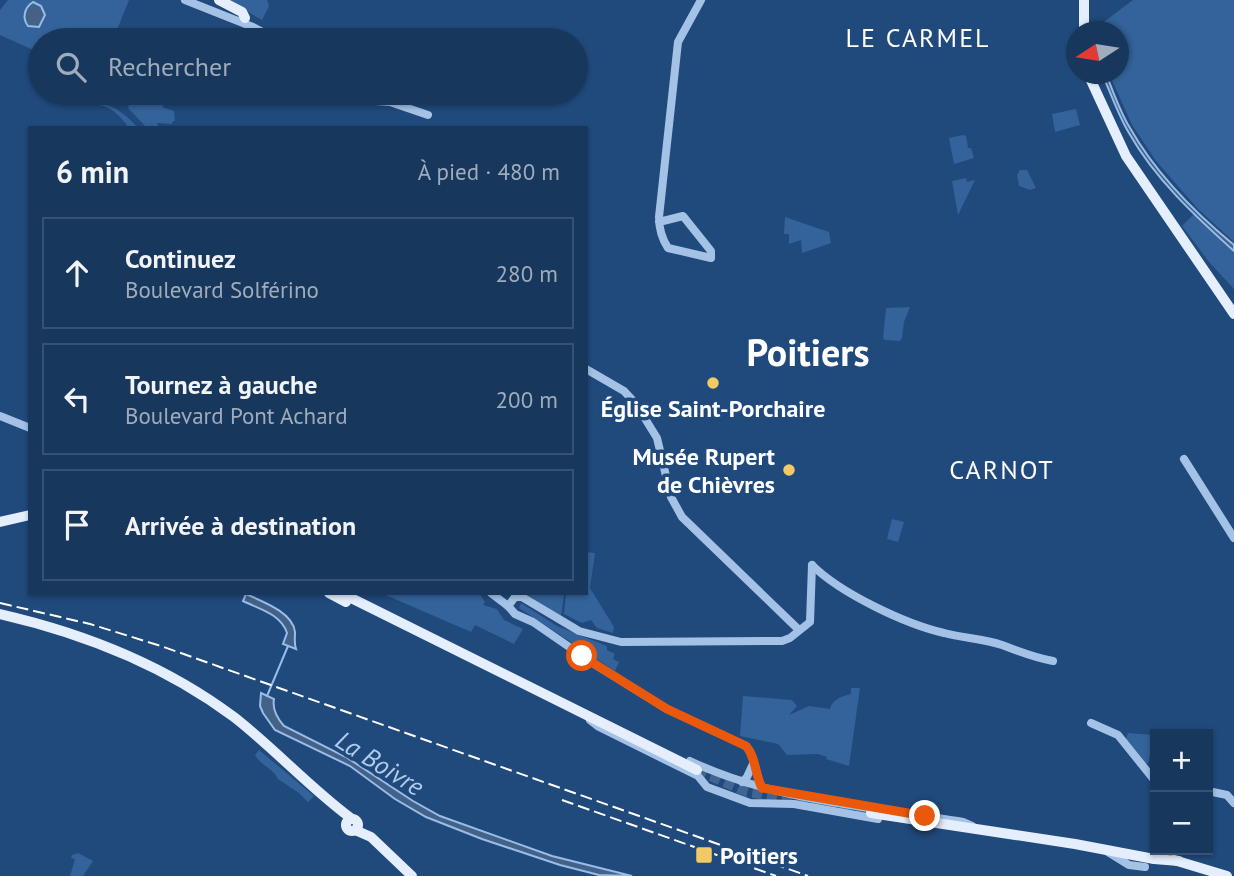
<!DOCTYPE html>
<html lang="fr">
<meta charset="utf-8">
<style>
body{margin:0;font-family:"PT Sans",sans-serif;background:#254266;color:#f1f3f6}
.controls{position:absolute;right:21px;bottom:21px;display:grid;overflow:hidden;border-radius:0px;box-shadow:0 2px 5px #0004}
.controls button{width:63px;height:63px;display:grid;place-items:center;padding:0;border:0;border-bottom:2px solid #365172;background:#18375d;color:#f1f3f6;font:35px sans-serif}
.compass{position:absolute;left:1066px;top:21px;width:63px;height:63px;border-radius:50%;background:#18375d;box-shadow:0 2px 5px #0004;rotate:258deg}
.stop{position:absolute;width:21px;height:21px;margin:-16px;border:5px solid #ea580c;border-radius:50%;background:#fff}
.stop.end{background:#ea580c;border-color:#fff;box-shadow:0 2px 7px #0008}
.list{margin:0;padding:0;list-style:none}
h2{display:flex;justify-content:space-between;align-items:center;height:91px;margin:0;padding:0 28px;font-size:30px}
h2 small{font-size:23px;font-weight:400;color:#9facbc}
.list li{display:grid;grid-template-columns:46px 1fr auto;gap:21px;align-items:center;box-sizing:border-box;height:112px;margin:0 14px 14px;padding:0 14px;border:2px solid #365172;border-radius:0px}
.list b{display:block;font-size:26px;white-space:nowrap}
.list p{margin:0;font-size:23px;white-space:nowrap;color:#9facbc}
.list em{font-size:23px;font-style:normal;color:#9facbc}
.icon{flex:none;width:38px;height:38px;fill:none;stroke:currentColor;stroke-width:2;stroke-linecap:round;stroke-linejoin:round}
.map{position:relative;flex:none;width:1234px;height:876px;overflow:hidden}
.search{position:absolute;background:#18375d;box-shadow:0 2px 5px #0004;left:28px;top:28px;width:560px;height:77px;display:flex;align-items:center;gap:18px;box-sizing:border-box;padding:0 24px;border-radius:38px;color:#9facbc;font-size:26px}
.panel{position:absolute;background:#18375d;box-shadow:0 2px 5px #0004;left:28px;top:126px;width:560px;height:469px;border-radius:0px}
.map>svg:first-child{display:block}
.green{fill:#33639a}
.water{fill:#446287;stroke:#97bde8;stroke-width:2}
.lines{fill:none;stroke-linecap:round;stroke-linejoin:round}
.stream{stroke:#97bde8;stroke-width:2}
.major-tunnel{stroke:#416490;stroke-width:10;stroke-dasharray:10 5;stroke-linecap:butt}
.minor{stroke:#a3c2e6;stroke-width:8}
.major{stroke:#e4eefd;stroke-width:10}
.rail{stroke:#fff;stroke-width:2;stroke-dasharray:12 5;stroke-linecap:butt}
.route{stroke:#ea580c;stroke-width:9}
.poi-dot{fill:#f3c964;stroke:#20497c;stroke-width:2.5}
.labels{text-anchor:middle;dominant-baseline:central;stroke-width:7;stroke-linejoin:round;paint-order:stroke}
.poi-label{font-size:24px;font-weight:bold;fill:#fff;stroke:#20497c}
.neighbourhood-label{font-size:26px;letter-spacing:2px;fill:#fff;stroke:#20497c}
.water-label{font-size:26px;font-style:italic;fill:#aeccee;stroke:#20497c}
.town-label{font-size:38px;font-weight:bold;fill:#fff;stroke:#20497c}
</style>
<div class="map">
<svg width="1234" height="876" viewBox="0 0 1234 876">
<rect width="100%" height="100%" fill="#20497c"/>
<g class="green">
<polygon points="8,0 129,0 113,40 40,40 40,53 0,35 0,10"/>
<polygon points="227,0 267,0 269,6 262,20"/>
<polygon points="1133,0 1234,0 1234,242 1198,209 1156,161 1132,125 1111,78 1109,74 1118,74 1118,32 1097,31 1097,27"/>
<polygon points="132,93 158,98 164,108 174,111 175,121 173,121 172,124 157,123 159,128 147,128 128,108"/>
<path d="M91,101C111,103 125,113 138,128H129C119,114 108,103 91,105Z"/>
<polygon points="1076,109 1080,125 1055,132 1052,114"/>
<polygon points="963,135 966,136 968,147 966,148 971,148 974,158 954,164 949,138"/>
<polygon points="1020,170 1027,170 1036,188 1030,190 1019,186 1017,175"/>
<polygon points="966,178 967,182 975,180 958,215 952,181"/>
<polygon points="1194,214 1234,251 1234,289 1209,262 1182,226"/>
<polygon points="785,217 829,232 831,243 802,253 801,240 789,244 789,234 784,234"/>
<polygon points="910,307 904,322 902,338 900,341 885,340 883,338 886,308"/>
<polygon points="892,519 904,522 898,542 887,539"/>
<polygon points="586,552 595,553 590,588 614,627 613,633 597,628 591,620 582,623 564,614 566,593 586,593"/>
<polygon points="381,593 479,593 485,602 483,605 497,609 504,620 523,629 514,644 475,625 471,632"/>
<polygon points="524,593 564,594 561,616"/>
<polygon points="521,603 557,626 607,646 607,650 615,654 613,659 619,662 615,671 519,608"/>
<path d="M851,688H860L849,766L826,759L827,757L818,754L787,755L778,744L740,736L743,696L792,700L797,706L789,715L809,706L830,709C832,699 843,696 851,694Z"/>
<polygon points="1128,733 1155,735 1148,764 1143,762 1125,741"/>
<path d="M259,750L314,796L308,802L299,793L278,779C274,769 260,765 255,755Z"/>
<polygon points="78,853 93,861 83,876 70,876 75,859 71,858 72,855"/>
</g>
<g class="water">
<path d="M33,2L41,6L45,15L39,27L28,26C22,18 24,8 33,2Z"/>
<path d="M1102,74H1106C1113,91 1120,112 1130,128C1156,174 1194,212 1234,245V251C1195,216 1155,179 1129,133C1118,115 1111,93 1102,74Z"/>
<path d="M246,594C261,601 293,612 295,632C295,639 294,643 296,649L283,644L287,633C281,614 259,609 243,601Z"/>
<path d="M261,693L274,699C272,709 277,718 284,726L346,757L413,801L440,816L552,856L632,876L599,875L560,865L482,839L426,817L395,799L350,766L275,730L263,713L260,706Z"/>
</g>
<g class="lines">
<polyline class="stream" points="267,696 288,646"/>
<polyline class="major-tunnel" points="697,770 747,792 871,813"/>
<g class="minor">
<polyline points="185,0 253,27 278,40"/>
<polyline points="333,93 346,99 390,102 428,115"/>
<path d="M659,222L683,216L711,251V258L668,248C662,239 659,228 659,217L678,42L701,0"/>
<polyline points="586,369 624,391 636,404 657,438 671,497 682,517 798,629"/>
<polyline points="0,416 30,428"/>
<polyline points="1184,459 1234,538"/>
<path d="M812,565C840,593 905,624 944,633C963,638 984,639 1002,645C1020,652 1035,658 1053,661"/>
<path d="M491,593L508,606L515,614L533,622L591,662L667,709L746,746C756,757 755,775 762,788"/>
<polyline points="508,606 515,597 522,597 579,631 621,642 782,641 790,638 810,622 812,565"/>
<polyline points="590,720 599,727 698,776 707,787 750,803 794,804 878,819"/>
<polyline points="1091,723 1118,735 1155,781"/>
<path d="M690,761C774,801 872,807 963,822L972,826"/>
<polyline points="742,782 747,777 753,764"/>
<polyline points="1208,791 1227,795 1234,803"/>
<polyline points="1108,852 1129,865 1145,867"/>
</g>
<g class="major">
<polyline points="219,0 242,12 245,18"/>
<polyline points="1084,32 1084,0"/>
<polyline points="1088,74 1126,156 1234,314"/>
<polyline points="0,522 30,515"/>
<polyline points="329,593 346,602"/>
<polyline points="341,593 697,770"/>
<path d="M0,614C83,633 166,666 234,717C275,749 310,788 352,819"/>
<polyline points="871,813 1075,844 1154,859 1179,861"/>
<circle cx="352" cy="825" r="6"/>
<polyline points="355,830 371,837 412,876"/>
<polyline points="1174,860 1227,876"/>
</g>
<g class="rail">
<polyline points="0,603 90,624 161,646 808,876"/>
<polyline points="562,800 776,876"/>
</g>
</g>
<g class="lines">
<path class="route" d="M582,656L667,709L746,746C756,757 755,775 762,788L925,816"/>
</g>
<g class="poi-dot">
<circle cx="713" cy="383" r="7"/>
<circle cx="789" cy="470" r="7"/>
<rect x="695" y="846" width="18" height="18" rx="3.5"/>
</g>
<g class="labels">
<g class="poi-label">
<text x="713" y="408">Église Saint-Porchaire</text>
<text x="775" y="456" text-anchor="end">Musée Rupert<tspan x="775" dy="28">de Chièvres</tspan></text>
<text x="720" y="855" text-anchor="start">Poitiers</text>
</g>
<g class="neighbourhood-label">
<text x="918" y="37">LE CARMEL</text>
<text x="1002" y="469">CARNOT</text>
</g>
<g class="water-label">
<text transform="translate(380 763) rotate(32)">La Boivre</text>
</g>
<g class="town-label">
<text x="808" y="351">Poitiers</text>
</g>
</g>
</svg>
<div class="controls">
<button>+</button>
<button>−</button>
</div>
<svg class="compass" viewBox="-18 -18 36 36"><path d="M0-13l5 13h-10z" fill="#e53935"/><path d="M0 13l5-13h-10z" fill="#9facbc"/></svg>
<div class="stop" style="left:582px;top:656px"></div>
<div class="stop end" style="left:925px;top:816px"></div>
<div class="search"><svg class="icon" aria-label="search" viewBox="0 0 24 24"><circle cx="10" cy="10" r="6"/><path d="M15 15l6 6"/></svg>Rechercher</div>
<section class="panel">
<h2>6 min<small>À pied · 480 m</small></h2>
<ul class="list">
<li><svg class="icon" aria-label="ahead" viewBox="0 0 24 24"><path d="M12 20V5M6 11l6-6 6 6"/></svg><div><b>Continuez</b><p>Boulevard Solférino</p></div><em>280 m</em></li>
<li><svg class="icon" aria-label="left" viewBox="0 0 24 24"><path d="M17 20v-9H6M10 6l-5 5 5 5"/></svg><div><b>Tournez à gauche</b><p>Boulevard Pont Achard</p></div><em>200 m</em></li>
<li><svg class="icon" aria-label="arrive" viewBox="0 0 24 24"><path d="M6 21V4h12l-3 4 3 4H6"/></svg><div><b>Arrivée à destination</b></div></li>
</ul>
</section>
</div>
